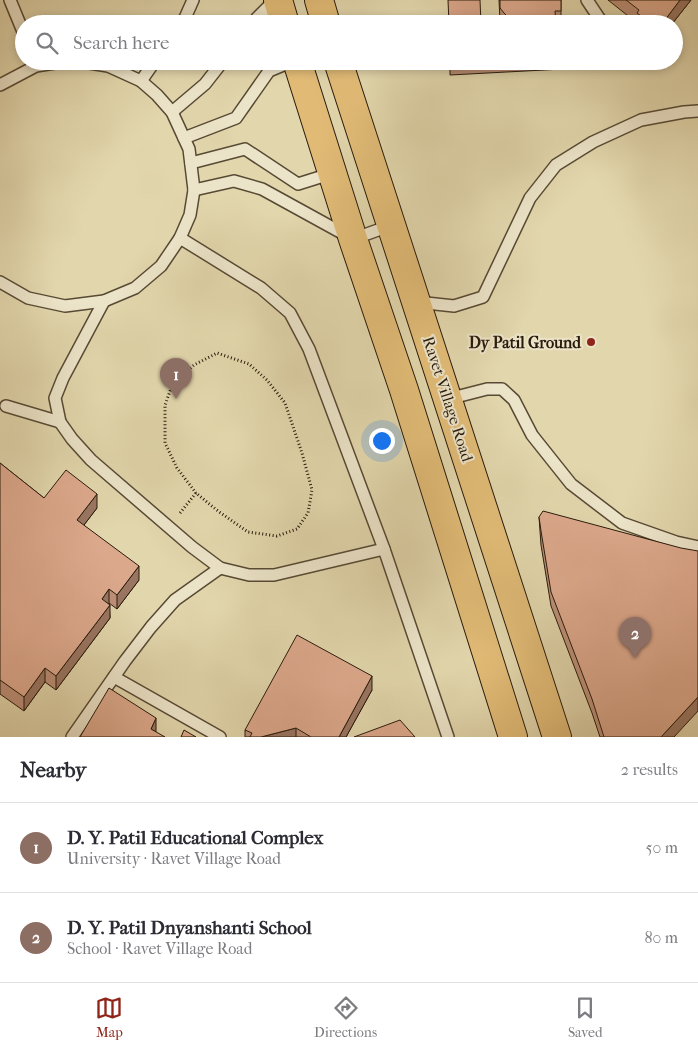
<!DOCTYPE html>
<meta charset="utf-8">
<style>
body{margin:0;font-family:"IM FELL French Canon",serif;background:#f7f7f7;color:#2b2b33}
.you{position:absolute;left:381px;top:440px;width:18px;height:18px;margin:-12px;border:4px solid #fff;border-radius:50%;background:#1a73e8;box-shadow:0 0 0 8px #1a73e833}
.badge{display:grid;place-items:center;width:32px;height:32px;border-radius:50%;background:#8f2418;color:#fff;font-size:16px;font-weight:700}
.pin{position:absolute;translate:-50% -41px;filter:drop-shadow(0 1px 2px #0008)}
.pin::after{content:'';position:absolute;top:26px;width:18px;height:15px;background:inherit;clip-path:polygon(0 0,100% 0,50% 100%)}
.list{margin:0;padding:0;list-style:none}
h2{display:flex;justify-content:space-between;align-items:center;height:65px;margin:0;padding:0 20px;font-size:21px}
h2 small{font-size:16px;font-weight:400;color:#7c7c81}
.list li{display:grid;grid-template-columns:32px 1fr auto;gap:15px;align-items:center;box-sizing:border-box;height:90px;padding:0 20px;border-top:1px solid #e1e1e2}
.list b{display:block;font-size:19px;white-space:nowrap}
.list p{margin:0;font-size:16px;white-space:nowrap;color:#7c7c81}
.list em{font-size:16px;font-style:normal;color:#7c7c81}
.icon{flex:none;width:28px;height:28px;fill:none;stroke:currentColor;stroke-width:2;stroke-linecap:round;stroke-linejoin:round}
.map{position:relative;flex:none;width:698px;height:737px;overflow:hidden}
.search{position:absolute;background:#fff;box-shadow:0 2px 8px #0003;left:15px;right:15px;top:15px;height:55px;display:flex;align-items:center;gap:12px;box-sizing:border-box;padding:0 18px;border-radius:28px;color:#7c7c81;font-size:19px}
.sheet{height:245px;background:#fff}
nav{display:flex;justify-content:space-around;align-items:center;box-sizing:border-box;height:70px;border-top:1px solid #e1e1e2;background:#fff;font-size:14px;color:#7c7c81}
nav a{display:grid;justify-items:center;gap:2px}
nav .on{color:#8f2418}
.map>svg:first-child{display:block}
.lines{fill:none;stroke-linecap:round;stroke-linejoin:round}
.lane-casing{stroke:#574a34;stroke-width:14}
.primary-casing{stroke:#291b0c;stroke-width:30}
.path{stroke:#291b0c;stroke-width:3;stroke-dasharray:1 2.5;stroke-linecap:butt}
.lane{stroke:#ece4c9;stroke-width:11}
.primary{stroke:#e1bb76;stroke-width:28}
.wall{fill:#bd9078;stroke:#291b0c}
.shaded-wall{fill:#9a7662;stroke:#291b0c}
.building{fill:#dca88c;stroke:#291b0c}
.poi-dot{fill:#8f2418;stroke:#ece4c9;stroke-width:2}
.labels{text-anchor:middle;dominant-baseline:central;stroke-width:4;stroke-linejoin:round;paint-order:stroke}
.poi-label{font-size:16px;font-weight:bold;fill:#291b0c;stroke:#ece4c9;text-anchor:end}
.street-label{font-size:16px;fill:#291b0c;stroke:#ece4c9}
</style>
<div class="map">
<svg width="698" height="737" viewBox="0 0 698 737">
<rect width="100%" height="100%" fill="#e2d6ac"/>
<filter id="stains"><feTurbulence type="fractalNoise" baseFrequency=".004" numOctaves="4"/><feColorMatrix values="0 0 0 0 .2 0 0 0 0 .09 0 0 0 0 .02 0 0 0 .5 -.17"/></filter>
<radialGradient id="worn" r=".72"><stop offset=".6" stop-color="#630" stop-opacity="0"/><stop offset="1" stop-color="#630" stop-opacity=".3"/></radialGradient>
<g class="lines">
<g class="lane-casing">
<g id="lane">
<polyline points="10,0 24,34"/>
<polyline points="587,0 603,24"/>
<polyline points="181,24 185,18 193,0"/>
<polyline points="253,24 257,18 275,0"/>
<polyline points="141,81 155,61"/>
<polyline points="0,85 36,66 67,61"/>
<polyline points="172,112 205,84 223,61"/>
<polyline points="184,138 236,118 269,71 293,61"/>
<polyline points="191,163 245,149 298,184 333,173"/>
<polyline points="194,190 234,181 262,189 353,239 392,225"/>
<polyline points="180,238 261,288 290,313 309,349 384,549 448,737"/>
<polyline points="0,282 28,298 65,306 104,301 135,288 161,266 180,238 190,215 194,190 189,149 172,112 157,95 141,81 108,66 77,61"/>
<polyline points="104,301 63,378 55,398 60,422 72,439 91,460 192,547 220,568 249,575 274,575 384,549"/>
<polyline points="417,302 454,306 483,297 530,198 556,165 593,142 641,120 684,112 698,111"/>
<polyline points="448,399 487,389 502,389 514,400 532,435 571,484 622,523 676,542 698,547"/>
<polyline points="6,406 60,422"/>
<polyline points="114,677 220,737"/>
<polyline points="72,737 125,661 151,627 175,600 220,568"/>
</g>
</g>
<g class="primary-casing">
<g id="primary">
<polyline points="278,0 285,24"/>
<polyline points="319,0 326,24"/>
<polyline points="297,61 353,239 404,390 513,737"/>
<polyline points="338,61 557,737"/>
</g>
</g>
<polyline class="path" points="180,513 196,493 218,511 248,532 277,536 297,529 308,513 312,490 302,453 285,403 267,380 249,364 217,353 194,365 173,383 165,405 165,443 177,468 196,493"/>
<use href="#lane" class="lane"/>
<use href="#primary" class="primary"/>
</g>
<g class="wall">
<polygon points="499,0 561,0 561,24 502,24 500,21"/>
<polygon points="608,0 691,0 672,24 637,24 637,23"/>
<polygon points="450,61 563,61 563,69 450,75"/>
<polygon points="0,463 44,498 97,508 84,525 139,580 117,609 109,603 110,618 56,690 45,682 24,711 0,694"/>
<polygon points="539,517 674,737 600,737 592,713 551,606 541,545"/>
<polygon points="372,690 346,737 245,737 245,730"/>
</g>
<g class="shaded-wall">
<polygon points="680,0 691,0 672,24 662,24"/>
<polygon points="97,494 97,508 77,534 77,520"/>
<polygon points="139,566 139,580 117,609 117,595"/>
<polygon points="109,589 109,603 102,612 102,599"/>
<polygon points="110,605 110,618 56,690 56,676"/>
<polygon points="45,668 45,682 24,711 24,697"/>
<polygon points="372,676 372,690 346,737 339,737"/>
<polygon points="698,697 698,711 674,737 661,737"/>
<polygon points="156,718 156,732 151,729"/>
<polygon points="296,728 296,737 261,737"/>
</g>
<g class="building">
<polygon points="448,0 480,0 481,24 449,24"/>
<polygon points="500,0 561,0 561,11 555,11 556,24 514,24 525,23 524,18 515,18 508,17 504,13 500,8"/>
<polygon points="626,0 680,0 662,24 651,24 637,13 639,10"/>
<polygon points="0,463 44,498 66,470 97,494 77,520 139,566 117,595 109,589 102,599 110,605 56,676 45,668 24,697 0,680"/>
<polygon points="543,511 681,548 698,551 698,697 661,737 604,737 592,699 551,592 541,531 539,517"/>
<polygon points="297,635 372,676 339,737 311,737 296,728 261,737 250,737 252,733 245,730"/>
<polygon points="109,688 156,718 151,729 165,737 80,737"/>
<polygon points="400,720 415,737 354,737"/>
<polygon points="184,730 196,737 181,737"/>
</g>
<circle class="poi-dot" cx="591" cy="342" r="5"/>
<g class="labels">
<g class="poi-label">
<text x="581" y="342">Dy Patil Ground</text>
</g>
<g class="street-label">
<text transform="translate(448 399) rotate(72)">Ravet Village Road</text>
</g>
</g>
<rect width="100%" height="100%" filter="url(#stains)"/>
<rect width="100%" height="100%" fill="url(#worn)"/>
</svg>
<div class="you"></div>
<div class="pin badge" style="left:176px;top:399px;background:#8d6e63">1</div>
<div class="pin badge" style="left:635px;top:658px;background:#8d6e63">2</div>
<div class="search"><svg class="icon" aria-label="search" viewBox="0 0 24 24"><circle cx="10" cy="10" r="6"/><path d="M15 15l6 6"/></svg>Search here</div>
</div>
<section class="sheet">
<h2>Nearby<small>2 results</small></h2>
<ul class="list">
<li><span class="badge" style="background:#8d6e63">1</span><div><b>D. Y. Patil Educational Complex</b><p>University · Ravet Village Road</p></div><em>50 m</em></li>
<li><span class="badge" style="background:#8d6e63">2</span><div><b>D. Y. Patil Dnyanshanti School</b><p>School · Ravet Village Road</p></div><em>80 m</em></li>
</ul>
</section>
<nav>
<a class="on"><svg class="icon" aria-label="map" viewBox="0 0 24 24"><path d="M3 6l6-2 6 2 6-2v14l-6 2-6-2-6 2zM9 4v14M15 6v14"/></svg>Map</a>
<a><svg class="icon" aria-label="directions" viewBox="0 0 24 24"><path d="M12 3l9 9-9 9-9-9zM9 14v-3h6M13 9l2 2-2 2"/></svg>Directions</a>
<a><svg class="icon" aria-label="saved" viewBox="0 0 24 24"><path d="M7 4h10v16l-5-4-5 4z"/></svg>Saved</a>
</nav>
